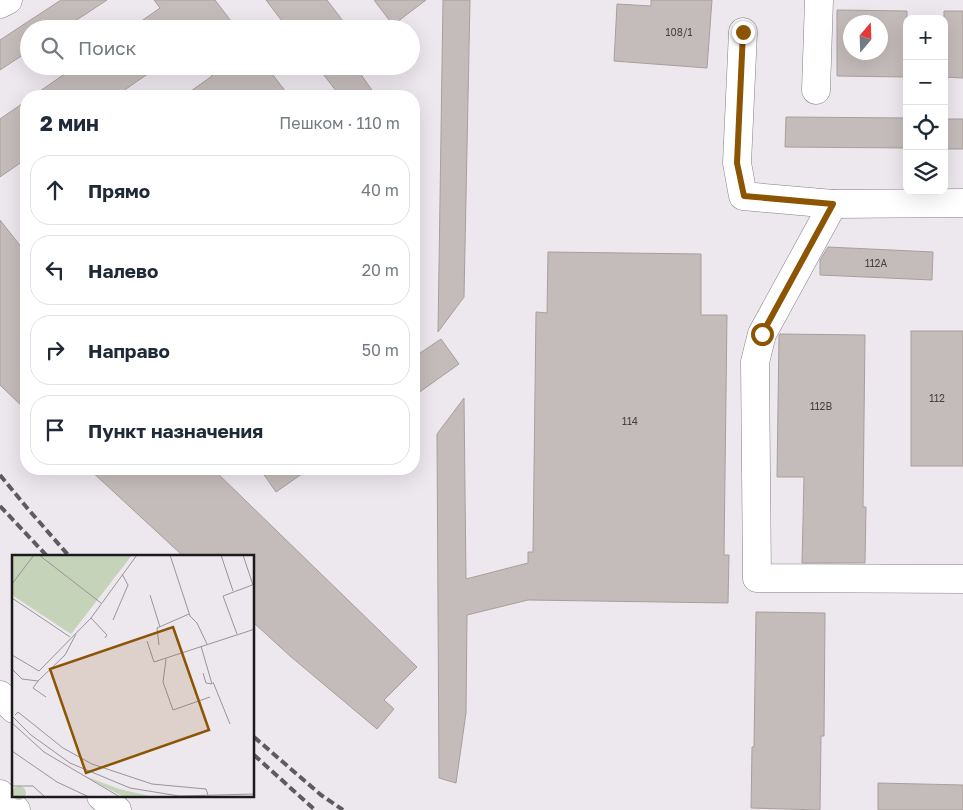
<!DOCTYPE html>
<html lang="ru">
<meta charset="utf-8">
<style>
body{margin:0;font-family:"Golos Text",sans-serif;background:#f2f2f3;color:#1f2937}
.controls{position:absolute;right:15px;top:15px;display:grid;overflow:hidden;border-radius:10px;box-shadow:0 5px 20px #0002}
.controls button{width:45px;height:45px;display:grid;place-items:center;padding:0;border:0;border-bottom:1px solid #e0e1e3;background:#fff;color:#1f2937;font:25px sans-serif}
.compass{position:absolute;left:843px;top:15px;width:45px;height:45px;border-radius:50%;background:#fff;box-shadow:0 5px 20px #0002;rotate:19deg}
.stop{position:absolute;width:15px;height:15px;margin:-11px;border:4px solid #8b5504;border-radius:50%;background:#fff}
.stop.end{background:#8b5504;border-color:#fff;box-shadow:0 1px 5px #0008}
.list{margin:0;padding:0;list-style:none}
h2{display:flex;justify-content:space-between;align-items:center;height:65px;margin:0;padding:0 20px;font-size:21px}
h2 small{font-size:16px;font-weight:400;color:#747a83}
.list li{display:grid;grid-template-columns:32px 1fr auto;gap:15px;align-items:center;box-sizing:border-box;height:70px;margin:0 10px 10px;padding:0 10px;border:1px solid #e0e1e3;border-radius:20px}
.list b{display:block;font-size:19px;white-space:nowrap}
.list em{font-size:16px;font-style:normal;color:#747a83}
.icon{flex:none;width:28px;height:28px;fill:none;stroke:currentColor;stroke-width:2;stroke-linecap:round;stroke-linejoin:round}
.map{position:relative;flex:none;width:963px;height:810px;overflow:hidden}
.search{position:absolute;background:#fff;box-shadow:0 5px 20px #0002;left:20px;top:20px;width:400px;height:55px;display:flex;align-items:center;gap:12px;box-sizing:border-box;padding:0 18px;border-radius:28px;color:#747a83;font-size:19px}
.panel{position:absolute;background:#fff;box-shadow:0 5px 20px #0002;left:20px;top:90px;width:400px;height:385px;border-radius:20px}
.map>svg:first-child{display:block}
.building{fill:#c4bcba;stroke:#a89f9d;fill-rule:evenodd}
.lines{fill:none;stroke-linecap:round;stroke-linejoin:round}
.minor-casing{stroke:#858085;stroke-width:29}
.major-casing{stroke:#858085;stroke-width:29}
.minor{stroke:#fff;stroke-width:28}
.major{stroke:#fff;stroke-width:28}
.rail{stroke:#5e5b5f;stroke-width:4;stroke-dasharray:8 4;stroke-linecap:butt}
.route{stroke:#8b5504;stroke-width:6}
.labels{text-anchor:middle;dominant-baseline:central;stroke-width:5;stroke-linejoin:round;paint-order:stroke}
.number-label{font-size:10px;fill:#464244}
.inset-road{fill:none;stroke:#99959a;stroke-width:1}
.view{fill:#8b5504;fill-opacity:0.15;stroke:#8b5504;stroke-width:2.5}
.inset-edge{fill:none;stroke:#1c1a1c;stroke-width:2.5}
</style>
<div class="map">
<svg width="963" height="810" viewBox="0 0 963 810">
<rect width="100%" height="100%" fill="#ede7ee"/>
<g class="building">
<polygon points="61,0 107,0 63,29 29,29 29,51 0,70 0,40"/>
<polygon points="154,0 215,0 237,29 130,29 160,8"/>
<polygon points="266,0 327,0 349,29 288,29"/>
<polygon points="374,0 426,0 393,25"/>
<polygon points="443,0 470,0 464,297 438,332"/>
<polygon points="651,0 712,0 707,68 614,61 617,4 651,6"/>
<path d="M837,10L907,11V77L837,76ZM850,22H880V52H850Z"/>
<polygon points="944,11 963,11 963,78 944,77"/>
<polygon points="76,66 159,66 116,96 33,96"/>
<polygon points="205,66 266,66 289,96 184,96 212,76"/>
<polygon points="317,66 355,66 376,96 340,96"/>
<polygon points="26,101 26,159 0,177 0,119"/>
<polygon points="786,117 907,118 907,148 785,147"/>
<rect x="944" y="119" width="19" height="30"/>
<polygon points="0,220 26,253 26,410 0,385"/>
<polygon points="828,247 933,252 932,280 820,275 820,260"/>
<polygon points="548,252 701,254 701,315 727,315 724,555 729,555 728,603 528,600 467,615 466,713 456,783 439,778 437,434 464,398 466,579 528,563 528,552 533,552 536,312 547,313"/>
<rect x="911" y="331" width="52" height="135"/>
<polygon points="780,334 865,335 863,507 866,507 865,563 802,563 804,477 777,477 779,336"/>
<polygon points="441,339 459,364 414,396 414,357"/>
<polygon points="89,469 213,469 417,667 384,700 394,709 377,729 290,656 254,623 254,556 183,556"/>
<polygon points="260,469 309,469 276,492"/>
<polygon points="756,612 825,613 824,736 821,736 820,810 751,808 752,747 754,747"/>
<polygon points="878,783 963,785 963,810 878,810"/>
</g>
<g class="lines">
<g class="minor-casing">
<g id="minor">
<polyline points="0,4 8,0"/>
<polyline points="743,32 737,163 743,196 833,204 963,203"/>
<polyline points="816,90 819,0"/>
<polyline points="833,204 762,334 755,362 757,578 963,579"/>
<polyline points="0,695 14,709"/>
<polyline points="101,796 117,810"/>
</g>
</g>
<g class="major-casing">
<polyline id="major" points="0,794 16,810"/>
</g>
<use href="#minor" class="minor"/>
<use href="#major" class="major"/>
<g class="rail">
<polyline points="0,475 28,509 69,556"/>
<polyline points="0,506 47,556"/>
<polyline points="254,737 321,795 343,810"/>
<polyline points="254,755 315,810"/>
</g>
</g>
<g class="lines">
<polyline class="route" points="743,32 737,163 744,196 833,204 762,334"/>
</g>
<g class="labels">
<g class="number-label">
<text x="679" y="32">108/1</text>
<text x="876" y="263">112А</text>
<text x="937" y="398">112</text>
<text x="821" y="406">112В</text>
<text x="630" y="421">114</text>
</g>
</g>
<g transform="translate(12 555)">
<rect width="242" height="242" fill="#ede7ee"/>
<path d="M70,220L107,234L142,242H112ZM0 238a7 7 0 1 1 14 0a7 7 0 1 1-14 0Z" fill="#c5d3b9"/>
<path d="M0,0H120L59,79L0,40Z" fill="#c5d3b9"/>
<path class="inset-road" d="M27,0L89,48M158,0L178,61L185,68L195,89M209,0L221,36M231,0L241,30M0,29L22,0M138,40L148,72M0,43L58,82M79,63L95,80L93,83M101,65L116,30L110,19M225,79L211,41L243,29M135,86L142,107L243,74M147,90L145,73L177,59M189,91L200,129L194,128L191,118M0,100L27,116L79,63L125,0M154,104L151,127L161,155L198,142M0,114L10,124L26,126L53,100L64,79M26,126L21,133L34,142M201,127L218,169M3,160L6,157L51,193L80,209L140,229L194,234L196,240M0,161L19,180L58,208L118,233L167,241L243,239M0,168L32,197L108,242M0,196L45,227L77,242M0,231H21L33,242"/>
<path class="view" d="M161,72L197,175L74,218L38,114Z"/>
<rect width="242" height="242" class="inset-edge"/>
</g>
</svg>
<div class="controls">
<button>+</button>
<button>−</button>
<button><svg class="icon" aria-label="locate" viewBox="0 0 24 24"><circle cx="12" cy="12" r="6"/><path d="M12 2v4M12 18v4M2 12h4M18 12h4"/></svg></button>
<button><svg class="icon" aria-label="layers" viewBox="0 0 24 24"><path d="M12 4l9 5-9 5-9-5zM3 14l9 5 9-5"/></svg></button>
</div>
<svg class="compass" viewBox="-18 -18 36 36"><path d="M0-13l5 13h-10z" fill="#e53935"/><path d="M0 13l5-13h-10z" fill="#747a83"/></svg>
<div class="stop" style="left:762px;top:334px"></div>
<div class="stop end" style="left:743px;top:32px"></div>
<div class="search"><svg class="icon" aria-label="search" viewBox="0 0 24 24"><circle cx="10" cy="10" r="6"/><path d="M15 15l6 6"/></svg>Поиск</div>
<section class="panel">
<h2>2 мин<small>Пешком · 110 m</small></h2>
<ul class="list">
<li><svg class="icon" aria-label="ahead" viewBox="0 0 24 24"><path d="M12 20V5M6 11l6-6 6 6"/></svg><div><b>Прямо</b></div><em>40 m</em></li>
<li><svg class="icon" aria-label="left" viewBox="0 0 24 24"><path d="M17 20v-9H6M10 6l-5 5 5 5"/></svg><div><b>Налево</b></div><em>20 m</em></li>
<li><svg class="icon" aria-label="right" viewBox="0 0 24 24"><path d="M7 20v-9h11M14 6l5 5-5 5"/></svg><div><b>Направо</b></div><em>50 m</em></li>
<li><svg class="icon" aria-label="arrive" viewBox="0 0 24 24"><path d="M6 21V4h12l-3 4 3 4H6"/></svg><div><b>Пункт назначения</b></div></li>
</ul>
</section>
</div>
